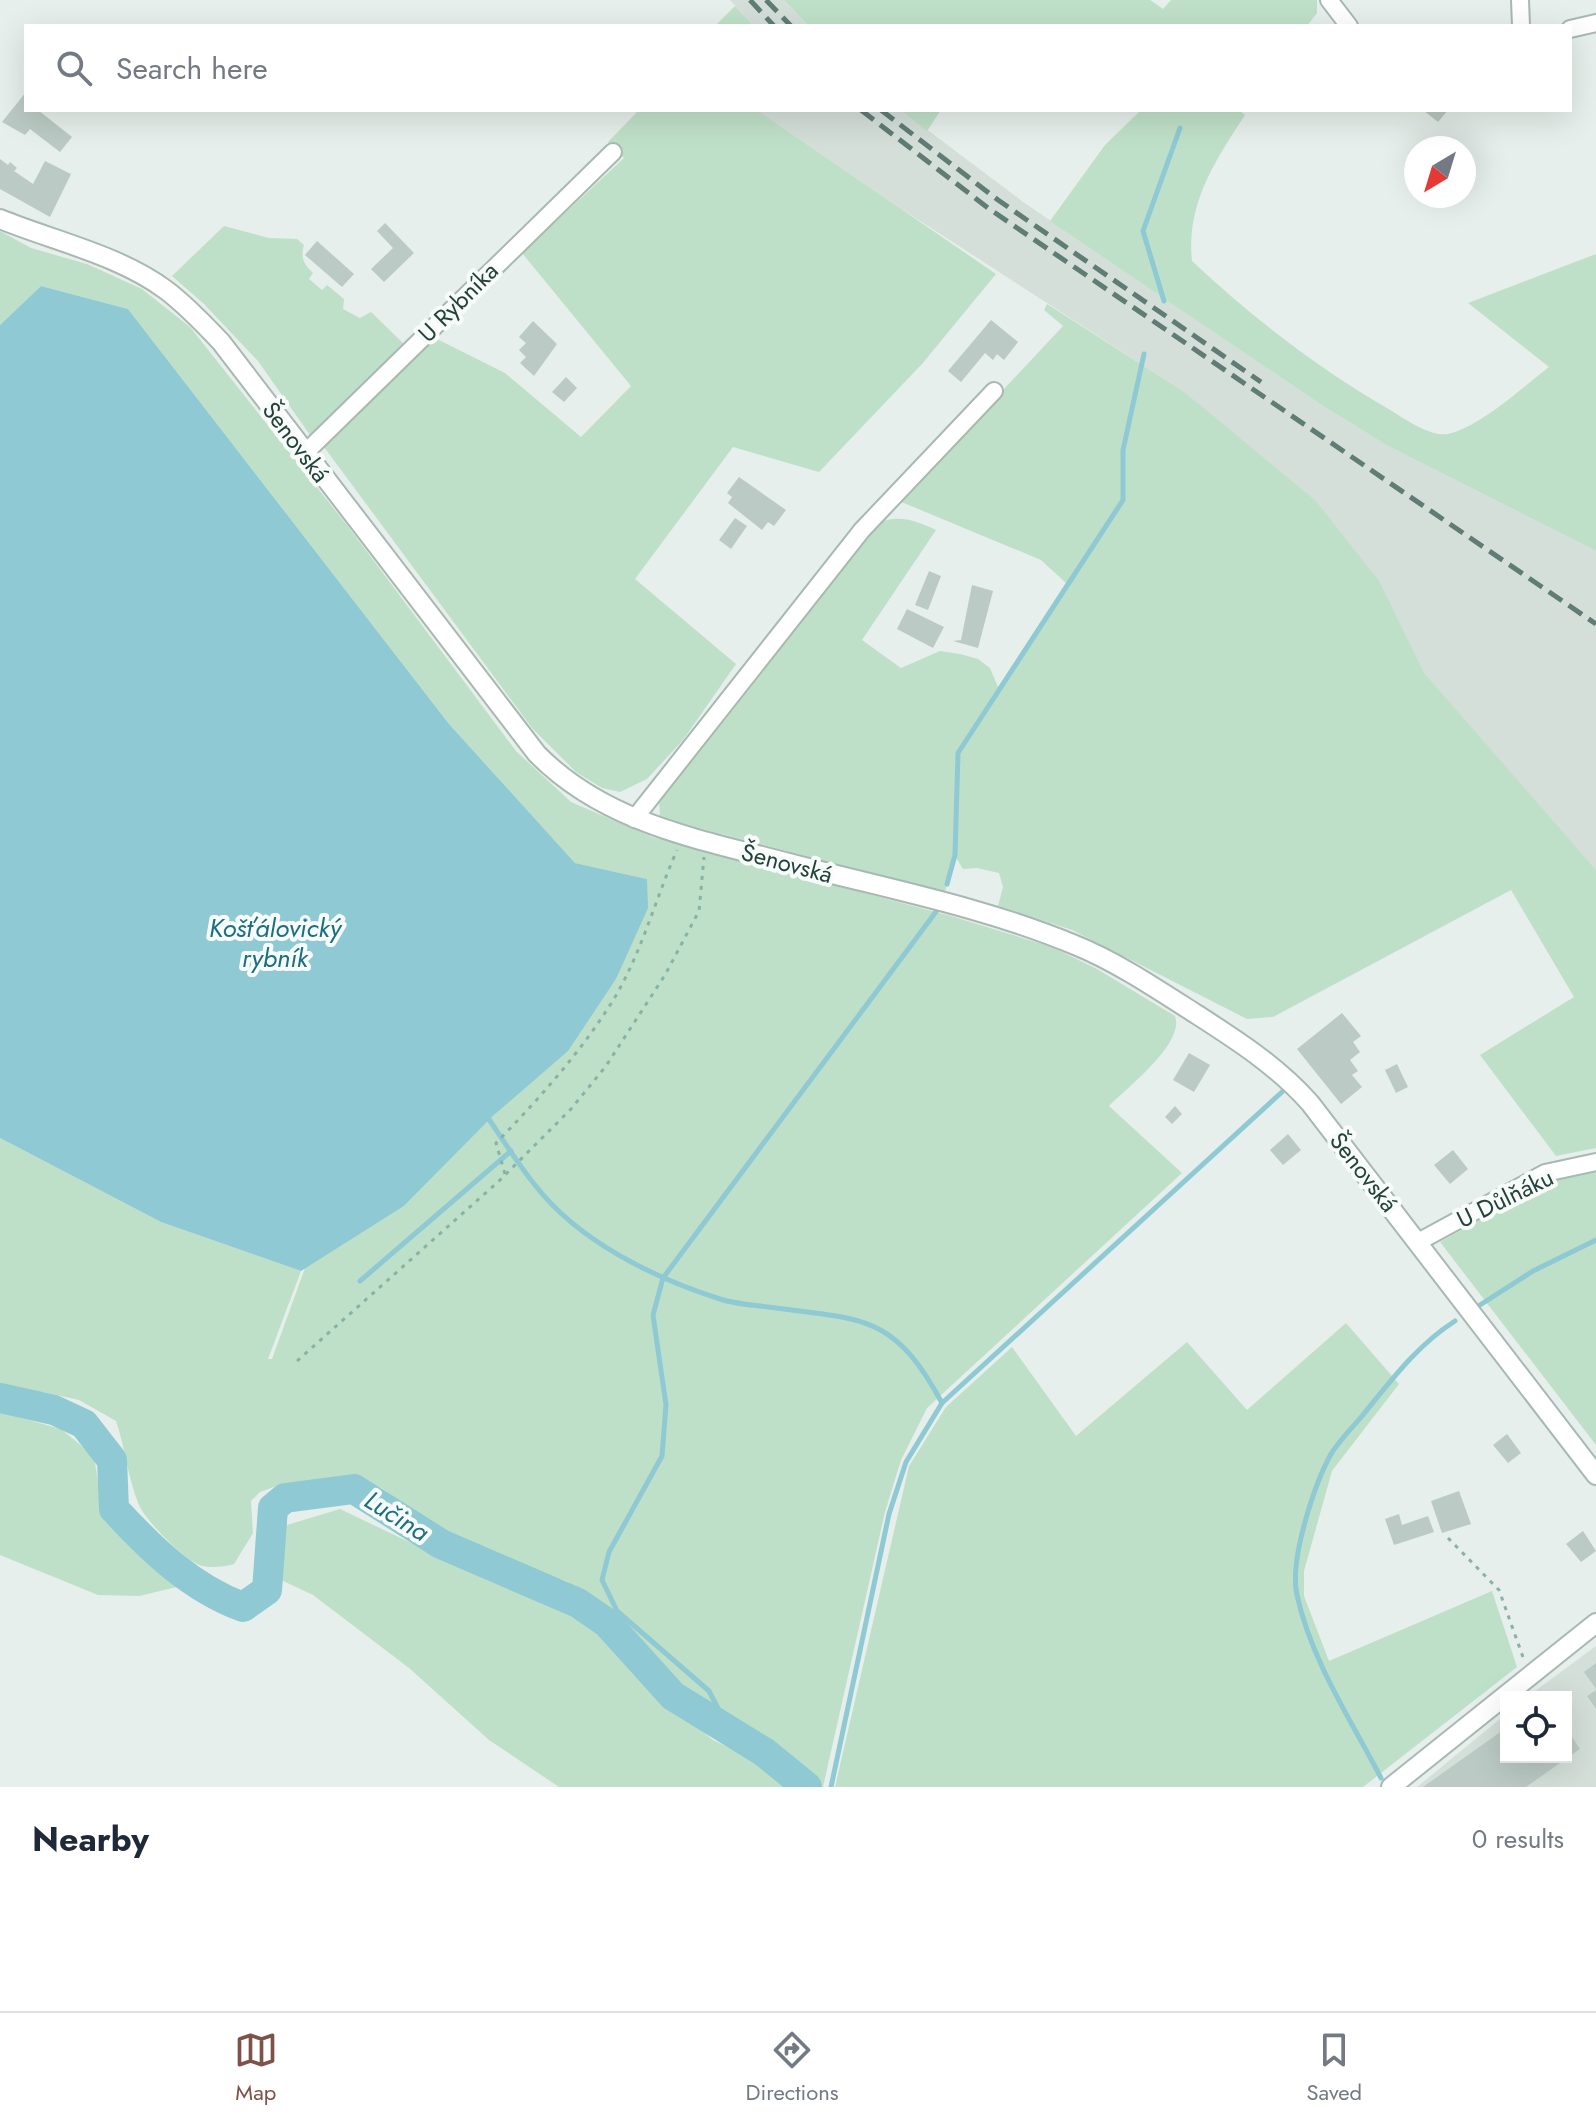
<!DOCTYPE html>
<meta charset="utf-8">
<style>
body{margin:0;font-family:Jost,sans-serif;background:#f6f6f7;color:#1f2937}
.controls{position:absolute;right:24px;bottom:24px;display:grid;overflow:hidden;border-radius:0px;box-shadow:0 8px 32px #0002}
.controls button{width:72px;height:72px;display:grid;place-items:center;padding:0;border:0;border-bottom:2px solid #e0e1e3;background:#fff;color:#1f2937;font:40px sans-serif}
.compass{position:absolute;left:1404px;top:136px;width:72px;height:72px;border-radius:50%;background:#fff;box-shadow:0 8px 32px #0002;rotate:218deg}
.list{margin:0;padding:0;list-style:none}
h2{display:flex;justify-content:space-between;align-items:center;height:104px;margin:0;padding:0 32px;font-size:34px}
h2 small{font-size:26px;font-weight:400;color:#747a83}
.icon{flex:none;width:44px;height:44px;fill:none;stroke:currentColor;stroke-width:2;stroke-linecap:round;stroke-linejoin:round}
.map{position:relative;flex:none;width:1596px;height:1787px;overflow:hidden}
.search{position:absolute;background:#fff;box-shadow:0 8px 32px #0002;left:24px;right:24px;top:24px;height:88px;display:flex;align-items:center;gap:20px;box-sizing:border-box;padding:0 28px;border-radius:0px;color:#747a83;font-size:30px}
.sheet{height:224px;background:#fff}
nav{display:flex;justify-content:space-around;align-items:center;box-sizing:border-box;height:112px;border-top:2px solid #e0e1e3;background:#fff;font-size:22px;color:#747a83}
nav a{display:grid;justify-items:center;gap:4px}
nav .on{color:#7f5249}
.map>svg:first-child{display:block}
.built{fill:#d4dfda}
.green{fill:#bfe0c8}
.water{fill:#8ec9d4}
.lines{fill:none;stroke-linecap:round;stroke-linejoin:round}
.stream{stroke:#8ec9d4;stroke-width:5}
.river{stroke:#8ec9d4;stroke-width:30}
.building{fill:#bbcac4}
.minor-casing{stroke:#a8b8b2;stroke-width:20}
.tertiary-casing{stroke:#a8b8b2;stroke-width:22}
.path{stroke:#86b3a5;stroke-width:3;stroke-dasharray:4 6;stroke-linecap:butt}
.minor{stroke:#fff;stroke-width:16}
.tertiary{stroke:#fff;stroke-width:18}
.rail{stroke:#5f7d75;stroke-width:5;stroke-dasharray:16 8;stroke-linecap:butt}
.labels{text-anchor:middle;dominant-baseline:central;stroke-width:8;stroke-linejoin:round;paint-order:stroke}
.street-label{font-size:24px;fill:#24423a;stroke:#f7fbf9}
.water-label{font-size:26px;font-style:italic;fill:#1c6f80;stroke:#f7fbf9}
</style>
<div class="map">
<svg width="1596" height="1787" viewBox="0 0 1596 1787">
<rect width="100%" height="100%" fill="#e6efeb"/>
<g class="built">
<polygon points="730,0 784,0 809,26 754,26"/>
<polygon points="757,110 901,110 1026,204 1320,404 1386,445 1596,551 1596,870 1499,763 1425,674 1380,582 1183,391 897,206"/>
<polygon points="1596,1646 1596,1787 1417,1787 1506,1714 1506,1757 1566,1757 1566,1697 1527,1697"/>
</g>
<g class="green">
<polygon points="784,0 1150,0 1163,9 1171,0 1317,0 1317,13 1307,26 809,26"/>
<polygon points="735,6 754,26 715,26"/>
<polygon points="639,110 757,110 996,274 922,364 819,472 733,447 635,579 736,664 683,740 647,779 620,792 602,788 576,772 532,728 324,447 429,335 505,373 581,437 631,386 522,253 624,158 608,142"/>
<polygon points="901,110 941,110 927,131"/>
<path d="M1141,110H1239L1245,115C1215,161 1186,204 1192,261C1254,319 1319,369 1392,411C1406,420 1431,437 1448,434C1480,427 1523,387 1549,367L1468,303L1596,254V551L1386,445L1320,404L1050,221L1105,145Z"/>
<path d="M224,226L269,238L297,239L304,245C300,258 304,264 313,273L309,279L322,290L327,285L344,299L343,309L360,318L371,312L405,345L310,435L258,361L204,304L172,276Z"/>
<path d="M0,231L31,248L87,264L142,289L190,327L350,529L516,751L571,802L652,837L951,916L1052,947L1097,969L1175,1016C1185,1043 1128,1087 1109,1106L1182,1173L927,1408L901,1460L885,1512L823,1787L744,1723L726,1715L667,1675L616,1614L566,1581L506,1562L449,1538L383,1489L362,1479L285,1483L260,1492L251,1501L253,1533L234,1564C223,1567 207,1569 197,1564C181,1556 146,1521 139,1505C128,1479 125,1447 116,1421L79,1400L43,1392L0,1391V1138L161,1222L301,1271L268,1359H272L305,1268L404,1206L494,1115L567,1051L616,979L647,879L575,863L449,724L128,309L41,286L0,325Z"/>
<path d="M1047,304L1183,391L1315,500L1380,582L1425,674L1596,870V1148L1556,1156L1480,1055L1574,997L1511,890L1273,1017L1247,1019L1072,930L998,906L1003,887L999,873L977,868L963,869L955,856L945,892L660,818L659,800L875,524C898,514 914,520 936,530L862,640L901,668L940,651L960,654L978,659L990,668L998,687L1066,583L1041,560L899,501L1063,326L1044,310Z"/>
<polygon points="1596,1172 1596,1445 1440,1242 1549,1181"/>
<polygon points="1346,1323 1399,1384 1332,1471 1304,1571 1304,1596 1329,1661 1492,1591 1517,1667 1363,1787 835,1787 909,1466 946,1407 1012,1347 1076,1436 1187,1342 1247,1410"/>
<polygon points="0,1412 61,1429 94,1456 104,1521 177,1587 139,1596 98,1595 0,1555"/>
<path d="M340,1509L472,1572L571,1611L614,1648L632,1673L671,1707L713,1740L759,1762L791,1787H559L489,1740L409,1668L313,1595L281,1580C286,1559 275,1545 287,1525Z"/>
</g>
<polygon class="water" points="41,286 128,309 449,724 575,863 647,879 648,908 616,979 568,1051 494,1115 404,1206 301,1271 161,1222 0,1138 0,325"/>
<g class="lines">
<g class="stream">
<polyline points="1164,301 1143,231 1180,128"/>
<polyline points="947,884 955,855 958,753 1123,500 1123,450 1144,354"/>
<path d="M486,1115C502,1138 517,1163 535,1185C578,1241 654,1278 720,1299C735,1304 752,1305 768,1307C862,1320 893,1312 942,1403L906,1462L889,1514L831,1787"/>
<polyline points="360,1281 511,1151"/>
<polyline points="1480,1305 1533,1271 1596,1240"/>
<polyline points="942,1403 1282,1092"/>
<polyline points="723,1729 725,1722 709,1691 617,1611 602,1580 609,1552 662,1456 666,1405 653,1315 663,1278 941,905"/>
<path d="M1381,1778C1351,1720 1311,1660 1297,1595C1289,1561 1314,1485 1331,1454C1339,1441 1352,1428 1362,1416C1390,1382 1417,1345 1455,1321"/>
</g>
<path class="river" d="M0,1398L54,1410L84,1424L112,1460L114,1509C151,1549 191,1588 243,1607L267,1590L273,1508L285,1498L354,1489L441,1544L578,1603L607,1623L673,1696L764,1752L807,1787"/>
</g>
<g class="building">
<polygon points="26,92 26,110 38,110 72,137 60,152 30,129 25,135 2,122"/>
<polygon points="1423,110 1448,110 1438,122"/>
<polygon points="0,159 8,165 10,162 17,168 14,171 33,184 45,161 71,174 50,217 0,189"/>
<polygon points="385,223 414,253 384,282 371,269 393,248 377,231"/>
<polygon points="317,241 354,274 342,287 305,255"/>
<polygon points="991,320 1018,342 1004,360 997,354 993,360 985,353 961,382 948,371"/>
<polygon points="533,321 557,344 534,376 520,363 526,357 519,350 526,343 519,337"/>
<polygon points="566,377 577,388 564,402 552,392"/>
<polygon points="739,477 786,510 774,526 768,522 762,530 728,503 732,497 727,493"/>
<polygon points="735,518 747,526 731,549 719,540"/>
<polygon points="929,571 941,576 928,610 915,605"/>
<polygon points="972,585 993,591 978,648 953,641 961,640"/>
<polygon points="907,609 944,627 933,648 897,629"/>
<polygon points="1342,1013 1361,1036 1353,1042 1360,1052 1350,1060 1358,1071 1352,1075 1362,1087 1341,1104 1297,1049"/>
<polygon points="1189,1053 1210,1065 1194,1092 1173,1080"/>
<polygon points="1397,1064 1408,1087 1396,1093 1385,1070"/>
<polygon points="1175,1106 1182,1114 1172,1124 1165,1117"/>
<polygon points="1288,1134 1301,1150 1283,1165 1270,1150"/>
<polygon points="1453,1150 1468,1169 1450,1184 1434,1165"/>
<polygon points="1507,1434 1521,1453 1508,1463 1493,1445"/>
<polygon points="1459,1491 1471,1524 1442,1533 1431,1501"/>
<polygon points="1399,1514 1402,1525 1428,1516 1434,1532 1394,1545 1385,1519"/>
<polygon points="1583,1531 1596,1551 1581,1562 1566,1544"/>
<polygon points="1596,1663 1596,1689 1584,1672"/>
<polygon points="1596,1690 1596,1709 1587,1696"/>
<polygon points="1506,1728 1506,1757 1566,1757 1566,1728 1580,1749 1526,1787 1423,1787"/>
</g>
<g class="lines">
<g class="minor-casing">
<g id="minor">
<polyline points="1329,0 1349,26"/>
<polyline points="1520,0 1521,26"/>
<polyline points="1570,29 1596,23"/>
<polyline points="305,453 613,152"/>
<polyline points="634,819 862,530 994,391"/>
<polyline points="1418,1242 1545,1173 1596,1162"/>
</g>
</g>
<g class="tertiary-casing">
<g id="tertiary">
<path d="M0,219C54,241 119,255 166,290C186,305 204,324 221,342L537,754C605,823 698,839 789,863C884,888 984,907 1075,945C1117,962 1157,989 1196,1014C1238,1041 1277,1066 1310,1103L1596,1475"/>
<polyline points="1391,1787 1596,1623"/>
</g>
</g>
<g class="path">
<path d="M505,1174L496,1143C538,1100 580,1053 612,1002C641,955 655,900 677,850"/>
<polyline points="297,1361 499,1181 571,1109 606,1066 665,975 699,911 704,857"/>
<polyline points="1448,1538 1499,1590 1524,1660"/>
</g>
<use href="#minor" class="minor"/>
<use href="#tertiary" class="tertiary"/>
<g class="rail">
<polyline points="750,0 774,26"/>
<polyline points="766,0 791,26"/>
<polyline points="861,110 988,208 1596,624"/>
<polyline points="881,110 998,200 1261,382"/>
</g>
</g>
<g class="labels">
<g class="street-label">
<text transform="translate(458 302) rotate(-45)">U Rybníka</text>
<text transform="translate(296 442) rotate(53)">Šenovská</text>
<text transform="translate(787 863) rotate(15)">Šenovská</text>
<text transform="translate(1364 1172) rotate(52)">Šenovská</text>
<text transform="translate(1505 1198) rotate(-26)">U Důlňáku</text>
</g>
<g class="water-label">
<text x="275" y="928">Košťálovický<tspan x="275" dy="30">rybník</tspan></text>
<text transform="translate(397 1516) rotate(32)">Lučina</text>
</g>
</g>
</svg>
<div class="controls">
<button><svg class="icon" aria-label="locate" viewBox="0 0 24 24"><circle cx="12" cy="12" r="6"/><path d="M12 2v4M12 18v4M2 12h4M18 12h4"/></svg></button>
</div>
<svg class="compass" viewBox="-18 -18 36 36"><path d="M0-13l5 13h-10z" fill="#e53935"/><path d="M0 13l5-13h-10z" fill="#747a83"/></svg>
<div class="search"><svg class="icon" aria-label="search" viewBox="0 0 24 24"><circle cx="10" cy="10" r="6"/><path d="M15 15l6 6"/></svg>Search here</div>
</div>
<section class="sheet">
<h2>Nearby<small>0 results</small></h2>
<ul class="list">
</ul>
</section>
<nav>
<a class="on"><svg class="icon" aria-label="map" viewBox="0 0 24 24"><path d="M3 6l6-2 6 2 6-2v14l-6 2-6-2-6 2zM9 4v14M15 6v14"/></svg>Map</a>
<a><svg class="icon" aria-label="directions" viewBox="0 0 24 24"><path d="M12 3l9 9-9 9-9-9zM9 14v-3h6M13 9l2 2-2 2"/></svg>Directions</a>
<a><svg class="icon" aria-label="saved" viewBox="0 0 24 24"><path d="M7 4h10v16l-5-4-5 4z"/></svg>Saved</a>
</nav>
